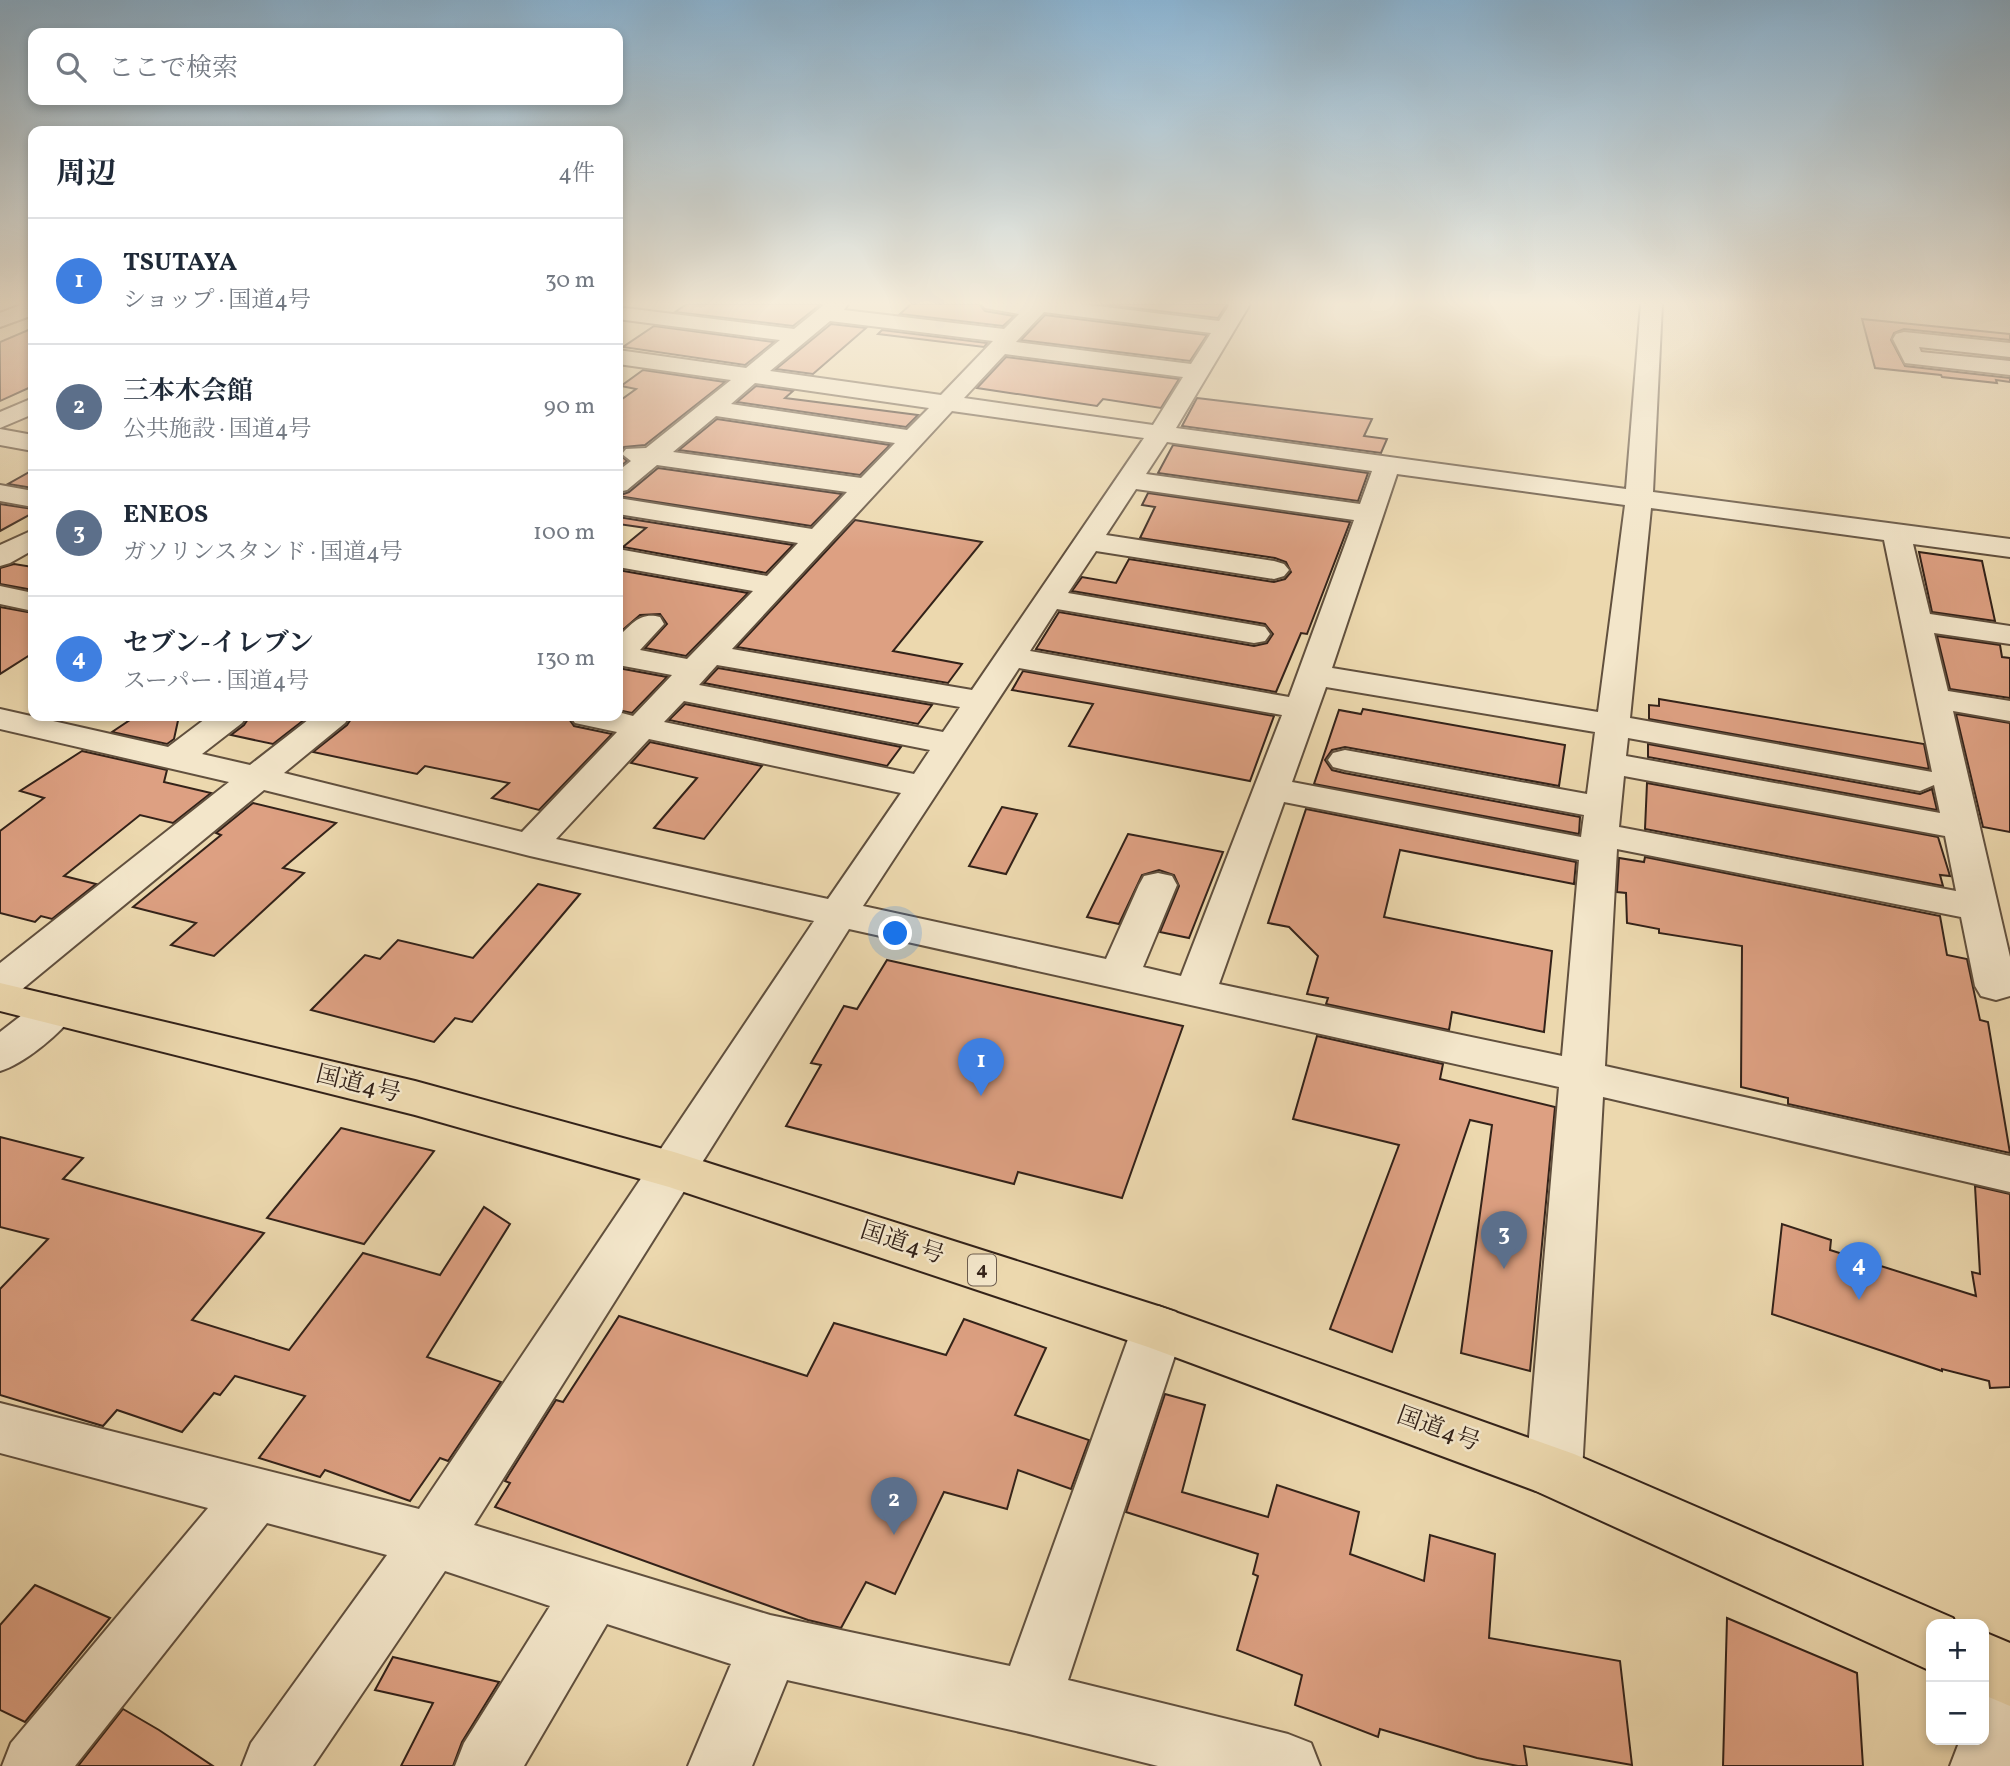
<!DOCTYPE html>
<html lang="ja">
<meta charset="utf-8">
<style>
body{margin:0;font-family:Vollkorn,"Noto Serif JP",serif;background:#f2f2f3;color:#1f2937}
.controls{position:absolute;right:21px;bottom:21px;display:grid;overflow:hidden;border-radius:14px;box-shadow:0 4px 10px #0003}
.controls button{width:63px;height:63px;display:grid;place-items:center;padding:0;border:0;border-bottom:2px solid #e0e1e3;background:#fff;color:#1f2937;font:35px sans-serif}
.you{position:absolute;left:896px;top:934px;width:24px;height:24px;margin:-18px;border:5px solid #fff;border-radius:50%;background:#1a73e8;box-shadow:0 0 0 10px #1a73e833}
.badge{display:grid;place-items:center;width:46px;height:46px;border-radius:50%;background:#1a73e8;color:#fff;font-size:23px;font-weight:700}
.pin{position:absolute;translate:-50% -58px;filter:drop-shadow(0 2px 4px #0008)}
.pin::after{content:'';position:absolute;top:37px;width:24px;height:21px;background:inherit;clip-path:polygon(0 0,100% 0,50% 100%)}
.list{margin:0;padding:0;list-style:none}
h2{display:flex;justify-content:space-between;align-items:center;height:91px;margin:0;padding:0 28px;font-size:30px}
h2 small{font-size:23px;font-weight:400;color:#747a83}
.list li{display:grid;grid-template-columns:46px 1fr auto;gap:21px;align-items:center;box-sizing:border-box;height:126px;padding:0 28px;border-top:2px solid #e0e1e3}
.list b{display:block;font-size:26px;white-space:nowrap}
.list p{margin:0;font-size:23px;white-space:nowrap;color:#747a83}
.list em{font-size:23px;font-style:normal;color:#747a83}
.icon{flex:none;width:38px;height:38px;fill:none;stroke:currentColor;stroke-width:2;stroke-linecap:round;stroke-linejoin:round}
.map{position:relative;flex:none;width:2010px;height:1766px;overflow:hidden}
.search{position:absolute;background:#fff;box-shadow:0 4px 10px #0003;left:28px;top:28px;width:595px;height:77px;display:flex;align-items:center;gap:18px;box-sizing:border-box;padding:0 24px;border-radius:14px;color:#747a83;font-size:26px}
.panel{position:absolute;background:#fff;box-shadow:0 4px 10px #0003;left:28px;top:126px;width:595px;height:595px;border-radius:14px}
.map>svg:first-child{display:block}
.building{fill:#dda082;stroke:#332219;stroke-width:2}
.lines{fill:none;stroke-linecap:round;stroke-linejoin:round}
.minor-casing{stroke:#61503e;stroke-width:4}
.trunk-casing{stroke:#332219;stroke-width:4}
.minor{fill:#f3e6ca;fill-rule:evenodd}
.trunk{fill:#ecd8ae;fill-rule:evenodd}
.labels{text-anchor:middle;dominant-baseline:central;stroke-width:5;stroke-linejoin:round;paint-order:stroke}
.shield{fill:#f3e6ca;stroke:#6d5d4e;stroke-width:2}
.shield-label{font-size:19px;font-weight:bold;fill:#332219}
.near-street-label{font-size:24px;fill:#332219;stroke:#f3e6ca}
</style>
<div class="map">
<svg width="2010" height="1766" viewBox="0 0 2010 1766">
<rect width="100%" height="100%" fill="#ecd8ae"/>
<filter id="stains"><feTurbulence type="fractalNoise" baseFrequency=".00286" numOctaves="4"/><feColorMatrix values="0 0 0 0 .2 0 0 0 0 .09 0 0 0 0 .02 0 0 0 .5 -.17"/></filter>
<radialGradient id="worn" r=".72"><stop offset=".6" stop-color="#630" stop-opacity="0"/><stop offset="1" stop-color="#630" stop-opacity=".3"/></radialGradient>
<g class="building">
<polygon points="687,304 821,304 793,326 675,312"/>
<polygon points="911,304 979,304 985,311 1014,316 1003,326 900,314"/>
<polygon points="1100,304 1227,304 1218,318"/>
<polygon points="1045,315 1207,335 1190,361 1021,340"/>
<polygon points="1862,319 2010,334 2010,340 1904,329 1894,333 1891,340 1905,366 2010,378 2010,382 1996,380 1997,383 1942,377 1941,375 1875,368"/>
<polygon points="831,324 866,328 813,374 776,369"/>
<polygon points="654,326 774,342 745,365 623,347"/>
<polygon points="33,328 33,386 0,401 0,342"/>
<polygon points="882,330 987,343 984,347 878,334"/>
<polygon points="1006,357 1179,379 1161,408 1103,399 1097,406 977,388"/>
<polygon points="643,370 725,382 645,445 624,447 619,454 627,461 618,468 618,402 636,389 621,386"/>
<polygon points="756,386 793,391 785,398 918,415 906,427 737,402"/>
<polygon points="1197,398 1372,419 1364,436 1387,439 1381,453 1182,426"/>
<polygon points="717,419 890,445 860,475 679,450"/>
<polygon points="1173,445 1368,473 1358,501 1158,473"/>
<polygon points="658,468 842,494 811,526 618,496 629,492"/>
<polygon points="33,470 33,488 8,484"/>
<polygon points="1148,493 1350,522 1307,634 1301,633 1276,692 1036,649 1059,612 1254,646 1267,643 1273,634 1265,624 1072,591 1082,577 1116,583 1129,559 1274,582 1285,579 1291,572 1286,562 1275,558 1140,538 1155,507 1142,505"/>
<polygon points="0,504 33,509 33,513 0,531"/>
<polygon points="618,517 793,545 766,573 623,547 646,528 618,524"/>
<polygon points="855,520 982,542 893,651 962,664 948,683 737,647"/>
<polygon points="1919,552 1982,561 1995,621 1932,612"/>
<polygon points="14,564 33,567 33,590 0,584 0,568"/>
<polygon points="618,570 748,593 686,656 645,648 667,624 660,614 640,615 618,634"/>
<polygon points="0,607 33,613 33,653 0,674"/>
<polygon points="1937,636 2000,645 2002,657 2010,658 2010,698 1950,689"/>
<polygon points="618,668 667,677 632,713 618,710"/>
<polygon points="718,668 932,705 918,724 704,683"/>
<polygon points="1023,671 1274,716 1250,781 1069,746 1093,704 1012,690"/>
<polygon points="1659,699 1924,744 1929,769 1649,719 1649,705 1659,706"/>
<polygon points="685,704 901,747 887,766 669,720"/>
<polygon points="1363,709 1565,745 1559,786 1345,747 1332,750 1325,760 1332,770 1344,773 1580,817 1579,834 1314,784 1339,710 1361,714"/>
<polygon points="1956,714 2010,723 2010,832 1983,827"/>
<polygon points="136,716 179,716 174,739 167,744 112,732"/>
<polygon points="250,716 309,716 273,744 231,735 244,725"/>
<polygon points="353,716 567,716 574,726 612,734 539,810 492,798 509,783 425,766 417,774 313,752 347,725"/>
<polygon points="650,742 762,766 704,839 654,828 697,778 631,763"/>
<polygon points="1648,744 1920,794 1932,789 1937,810 1648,757"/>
<polygon points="82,751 167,770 164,782 211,793 173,823 140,815 64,876 96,884 52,919 41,916 35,922 0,913 0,831 44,798 20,791"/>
<polygon points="1647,783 1938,837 1950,876 1940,875 1943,886 1645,829"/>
<polygon points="253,803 336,823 283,868 304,873 214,956 171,945 196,923 133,907 221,835 216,833"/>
<polygon points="1002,807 1037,814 1006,874 969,866"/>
<polygon points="1306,809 1576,862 1574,884 1400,850 1384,917 1552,951 1544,1032 1452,1012 1449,1030 1326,1004 1328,998 1307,994 1318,956 1289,927 1268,923"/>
<polygon points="1128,834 1223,852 1189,938 1160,932 1179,886 1174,875 1159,870 1142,875 1119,924 1087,917"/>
<polygon points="1645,857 1940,916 1947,955 1967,959 1980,1020 1988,1022 2010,1153 1788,1104 1788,1098 1741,1087 1742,946 1659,933 1659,929 1627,923 1626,893 1617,892 1619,858 1644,862"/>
<polygon points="538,884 580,894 472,1022 455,1018 434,1042 311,1010 365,955 380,959 398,940 473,958"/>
<polygon points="887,960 1183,1026 1122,1198 1018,1172 1014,1184 786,1126 821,1065 811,1063 844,1006 857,1009"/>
<polygon points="1317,1036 1443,1064 1440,1079 1555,1107 1530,1371 1461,1353 1492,1125 1470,1120 1392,1352 1330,1329 1399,1145 1293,1119"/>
<polygon points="341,1128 434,1151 364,1244 267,1218"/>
<polygon points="0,1137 83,1158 63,1179 264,1233 192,1320 289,1350 363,1253 440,1275 484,1207 510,1224 427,1357 501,1382 448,1461 440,1458 410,1501 325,1470 320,1477 259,1458 305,1396 235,1376 220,1395 214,1393 182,1432 117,1410 103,1426 0,1395 0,1289 48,1239 0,1227"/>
<polygon points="1975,1186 2010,1194 2010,1387 1990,1388 1989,1381 1942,1369 1942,1371 1772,1314 1782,1224 1831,1240 1830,1250 1976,1296 1972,1272 1980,1274"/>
<polygon points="619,1316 807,1376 834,1323 946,1355 964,1319 1046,1348 1015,1415 1089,1440 1071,1489 1018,1470 1007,1509 944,1492 895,1594 866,1582 841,1628 808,1620 495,1507 510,1483 505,1481 556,1400 563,1402"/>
<polygon points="1165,1394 1205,1405 1182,1492 1268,1517 1277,1485 1359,1512 1350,1554 1424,1581 1430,1535 1495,1554 1489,1638 1620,1661 1632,1765 1524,1746 1527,1766 1518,1766 1477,1758 1380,1729 1378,1737 1295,1705 1302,1675 1237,1650 1258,1576 1253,1574 1258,1554 1126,1512"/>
<polygon points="35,1585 110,1618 25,1722 0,1710 0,1625"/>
<polygon points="1727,1618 1857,1673 1863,1766 1723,1766"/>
<polygon points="393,1657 499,1682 462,1742 453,1766 401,1766 433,1703 375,1690"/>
<polygon points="123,1709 159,1730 213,1766 78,1766"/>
</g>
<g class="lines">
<g class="minor-casing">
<g id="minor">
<polygon points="23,304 33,304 33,315 0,327 0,313"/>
<path d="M825,304H848L844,310L1004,329L1019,314L985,308L982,304H1081L1219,321L1230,304H1250L1176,428L1626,489L1641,304H1662L1653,492L2010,539V557L1913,544L1930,614L2010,626V644L1934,633L1948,691L2010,701V721L1953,711L2010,957V996L1996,1000L1981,996L1975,986L1961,917L1617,849L1605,1066L2010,1156V1192L1603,1097L1582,1472L1574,1490L1554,1498L1534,1490L1526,1472L1559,1087L849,929L474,1525L770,1615L1010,1666L1132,1328L1140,1312L1158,1306L1176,1312L1184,1328L1068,1680L1288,1734L1311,1743L1320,1766H1158L1029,1734L787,1680L752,1766H688L731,1664L607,1624L524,1766H455L464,1743L550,1606L445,1571L313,1766H242L251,1743L387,1555L267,1523L75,1766H2L11,1743L208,1508L0,1453V1403L419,1509L814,921L530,856L264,790L15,995L0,999V963L229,782L0,729V709L168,747L209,716H247L242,723L202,754L250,765L313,716H350L345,723L284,773L522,832L617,732L575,723L570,716H618V712L633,716L672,675L618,665V637C632,624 640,612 660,617L664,624L640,650L687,659L753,591L618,567V549L767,576L798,543L618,514V498L812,529L847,492L657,465L627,490L618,492V471L631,461L622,454L626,449L646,448L731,380L618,364V350L746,368L780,340L625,320L618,319V309L625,308L794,329ZM1044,312L1211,333L1191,364L1016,342ZM830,321L993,341L941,395L770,371ZM1005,354L1183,377L1153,425L964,398ZM755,383L929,408L907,430L731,404ZM952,411L1144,438L972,690L732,649ZM716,416L895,443L861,478L673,452ZM1167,442L1372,471L1360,504L1146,474ZM1397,474L1625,505L1598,712L1332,668ZM1136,489L1354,520L1289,697L1030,651L1057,609L1254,643L1265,641L1270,634L1265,627L1254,625L1068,593L1096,551L1274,579L1284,576L1289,570L1284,564L1274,561L1106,535ZM1651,508L1884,540L1932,772L1630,718ZM717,665L960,707L943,732L699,685ZM1019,668L1282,715L1181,976L1143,967L1177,885L1172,876L1158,873L1144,876L1139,885L1106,959L863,906ZM1326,687L1595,732L1587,794L1345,750L1333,753L1328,760L1333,767L1345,770L1584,815L1581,837L1292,782ZM684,701L930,750L914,774L664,722ZM1628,738L1920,791L1934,785L1940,813L1626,756ZM649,739L901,793L828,899L556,839ZM1624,776L1945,836L1956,891L1619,827ZM1284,802L1579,860L1562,1056L1219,984Z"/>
<polygon points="1904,332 2010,343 2010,357 1919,347 1921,352 2010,361 2010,375 1905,363 1893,339 1896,334"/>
<polygon points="33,398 33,414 0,428 0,412"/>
<polygon points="0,429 33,435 33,451 0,445"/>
<polygon points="0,485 33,491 33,507 0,501"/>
<polygon points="33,530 33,550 10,563 0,566 0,545"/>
<polygon points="0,586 33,593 33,611 0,604"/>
<path d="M55,996L70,1001L76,1011C63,1032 24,1064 0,1071V1032L40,1001Z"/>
<polygon points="2010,1669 2010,1766 1950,1766 1960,1740 1984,1740 1984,1688 1988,1679"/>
</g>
</g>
<g class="trunk-casing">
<g id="trunk">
<polygon points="0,983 415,1081 674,1152 1158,1306 1574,1454 1953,1618 1955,1624 1931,1624 1931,1671 1536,1491 1148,1347 669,1187 415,1115 0,1011"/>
<polygon points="1984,1632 2010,1643 2010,1706 1984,1695"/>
</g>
</g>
<use href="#minor" class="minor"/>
<use href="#trunk" class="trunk"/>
</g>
<linearGradient id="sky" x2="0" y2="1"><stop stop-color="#8bb5d4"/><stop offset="0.55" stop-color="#f6eddb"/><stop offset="1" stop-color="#f6eddb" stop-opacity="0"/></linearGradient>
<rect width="2010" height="551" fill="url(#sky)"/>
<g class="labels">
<rect class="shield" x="968" y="1254.5" width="28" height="31" rx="5"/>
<g class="shield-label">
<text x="982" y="1270">4</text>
</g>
<g class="near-street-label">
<text transform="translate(358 1085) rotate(14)">国道4号</text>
<text transform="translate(902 1244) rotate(18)">国道4号</text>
<text transform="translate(1438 1430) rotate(20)">国道4号</text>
</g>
</g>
<rect width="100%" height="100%" filter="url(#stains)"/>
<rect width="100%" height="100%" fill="url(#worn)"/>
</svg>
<div class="controls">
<button>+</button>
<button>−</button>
</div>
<div class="you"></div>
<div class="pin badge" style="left:981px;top:1096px;background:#3f7fe0">1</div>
<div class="pin badge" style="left:894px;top:1535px;background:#5c6f8a">2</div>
<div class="pin badge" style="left:1504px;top:1269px;background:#5c6f8a">3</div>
<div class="pin badge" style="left:1859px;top:1300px;background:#3f7fe0">4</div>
<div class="search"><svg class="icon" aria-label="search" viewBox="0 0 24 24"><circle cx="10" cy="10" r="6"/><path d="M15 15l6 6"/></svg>ここで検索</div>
<section class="panel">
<h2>周辺<small>4件</small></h2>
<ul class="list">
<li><span class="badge" style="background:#3f7fe0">1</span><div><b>TSUTAYA</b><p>ショップ · 国道4号</p></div><em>30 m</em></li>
<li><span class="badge" style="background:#5c6f8a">2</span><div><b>三本木会館</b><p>公共施設 · 国道4号</p></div><em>90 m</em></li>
<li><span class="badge" style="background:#5c6f8a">3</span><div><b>ENEOS</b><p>ガソリンスタンド · 国道4号</p></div><em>100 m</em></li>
<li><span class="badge" style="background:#3f7fe0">4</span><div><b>セブン-イレブン</b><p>スーパー · 国道4号</p></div><em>130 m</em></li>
</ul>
</section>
</div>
